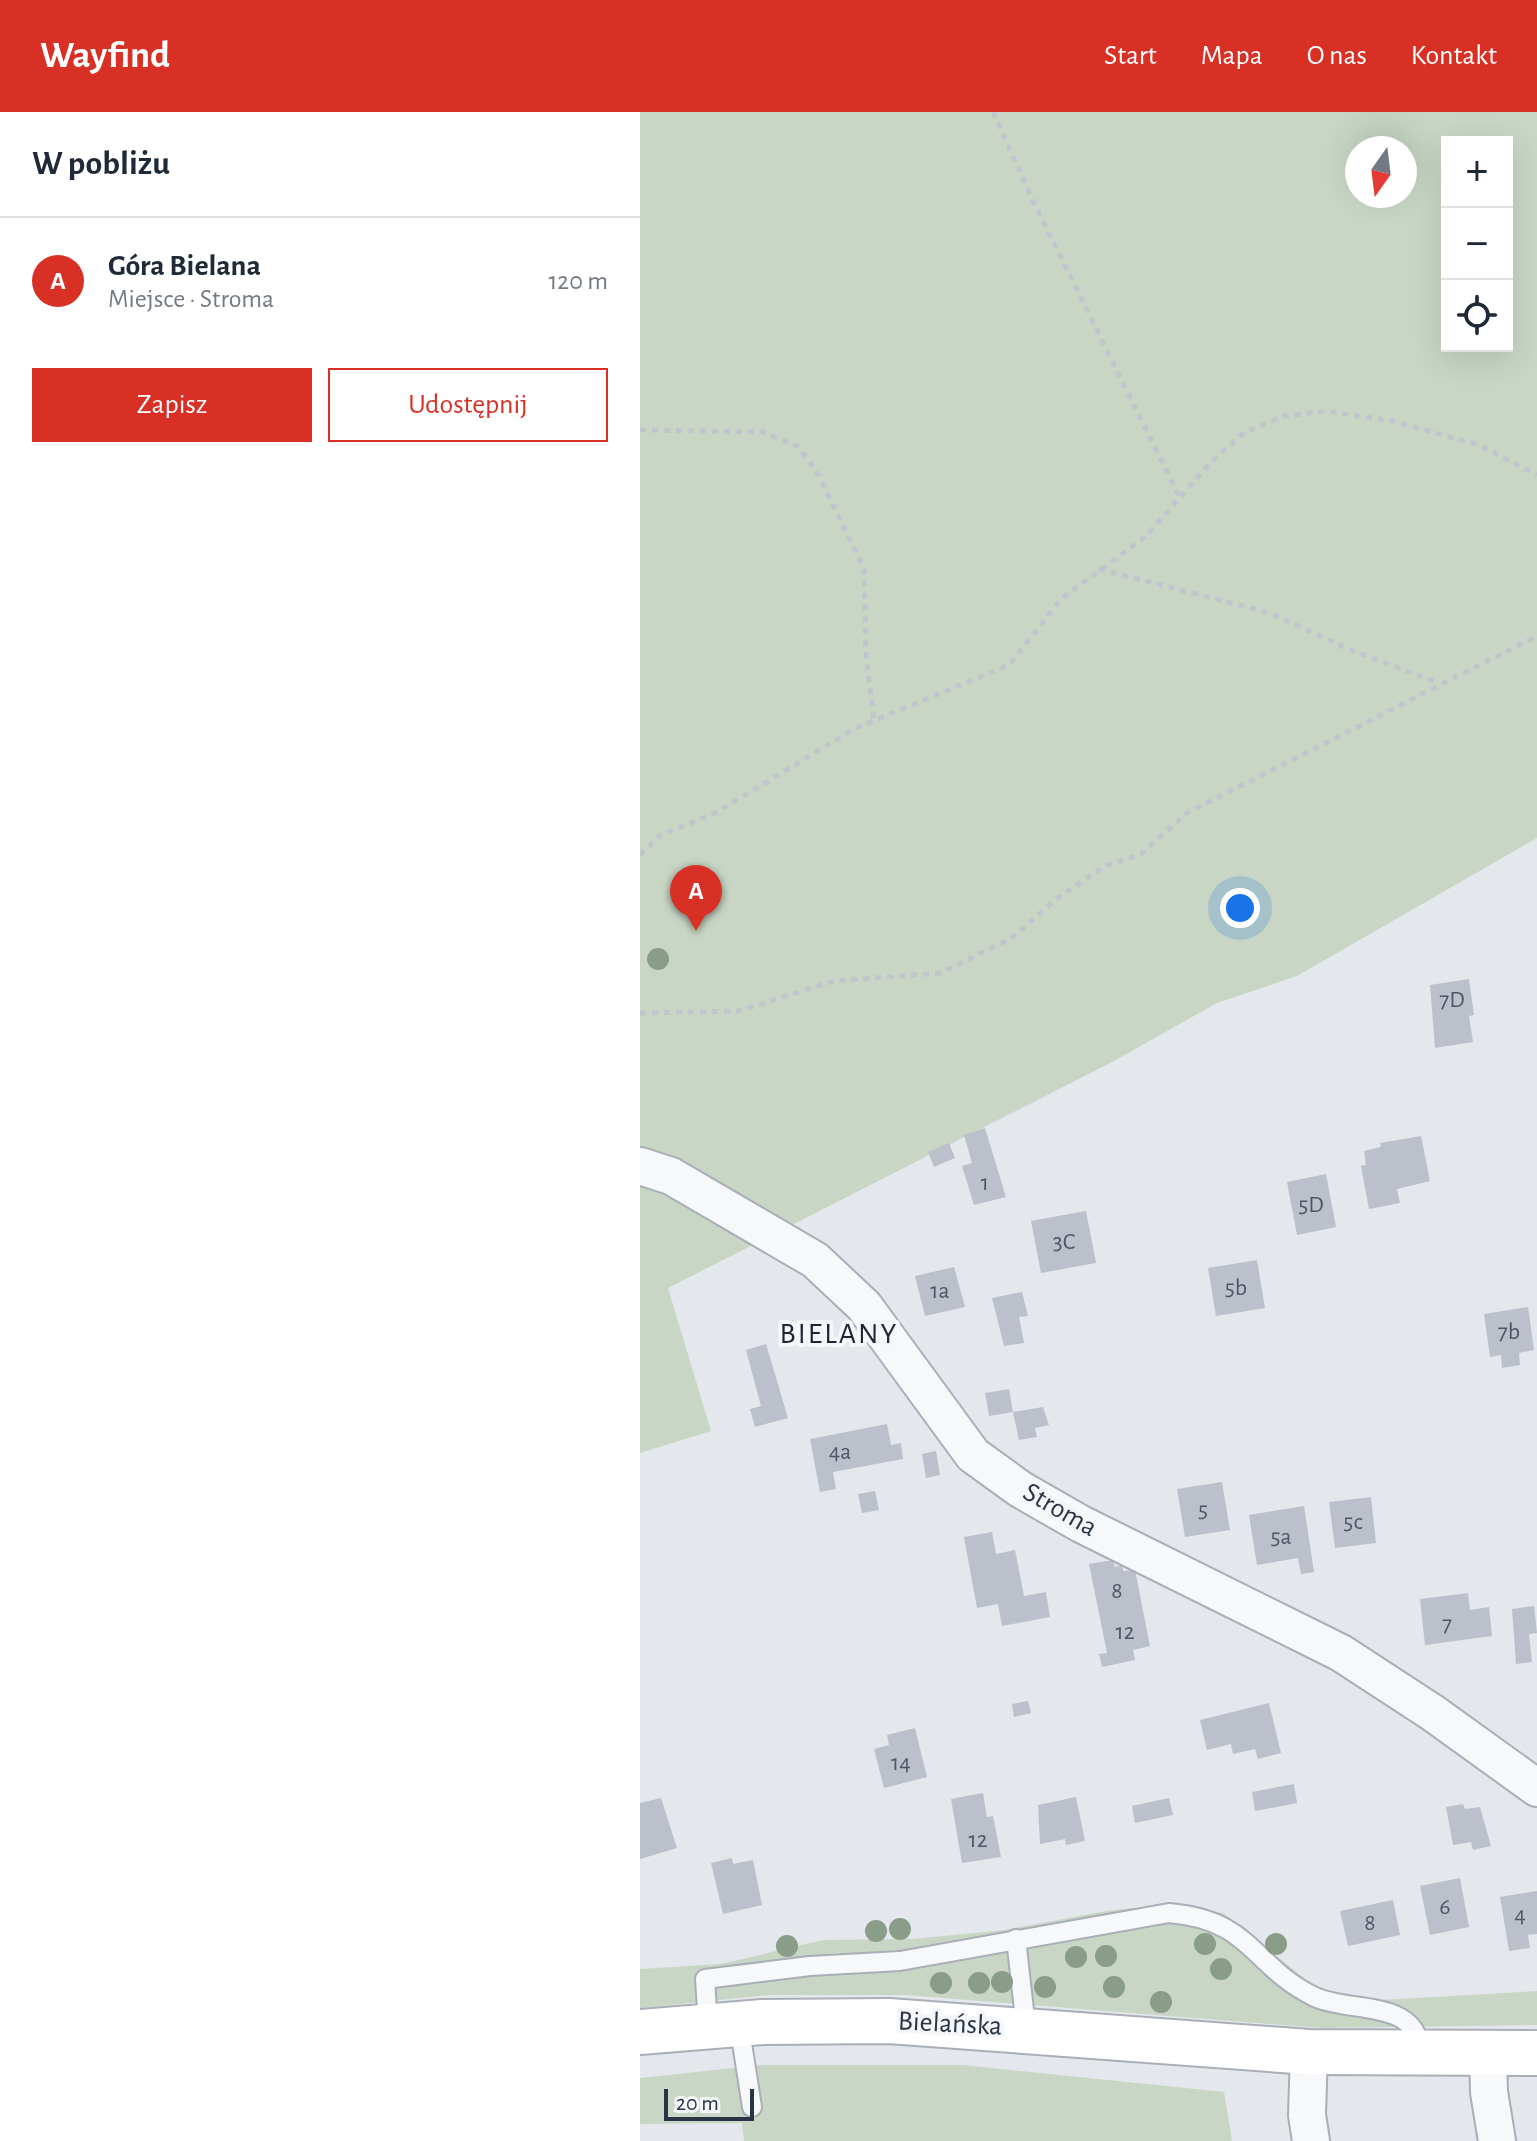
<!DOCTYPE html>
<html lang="pl">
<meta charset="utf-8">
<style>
body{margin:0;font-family:"Alegreya Sans",sans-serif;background:#f2f2f3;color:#1f2937}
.controls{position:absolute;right:24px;top:24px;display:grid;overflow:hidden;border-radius:0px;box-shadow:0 8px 32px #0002}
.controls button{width:72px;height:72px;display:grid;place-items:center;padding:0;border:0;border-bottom:2px solid #e0e1e3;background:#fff;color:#1f2937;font:40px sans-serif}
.compass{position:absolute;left:705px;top:24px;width:72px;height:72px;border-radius:50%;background:#fff;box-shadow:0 8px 32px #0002;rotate:194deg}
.scale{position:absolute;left:24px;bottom:20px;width:90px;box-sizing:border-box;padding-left:8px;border:4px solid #2b3445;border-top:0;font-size:22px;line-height:28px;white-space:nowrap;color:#2b3445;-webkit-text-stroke:6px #f4f6f9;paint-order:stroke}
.you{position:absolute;left:600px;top:796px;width:28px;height:28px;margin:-20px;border:6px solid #fff;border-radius:50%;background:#1a73e8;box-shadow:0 0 0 12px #1a73e833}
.badge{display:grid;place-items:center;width:52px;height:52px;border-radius:50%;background:#d93025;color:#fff;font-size:26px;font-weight:700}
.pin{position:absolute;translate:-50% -66px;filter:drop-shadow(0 2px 4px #0008)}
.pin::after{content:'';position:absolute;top:42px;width:28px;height:24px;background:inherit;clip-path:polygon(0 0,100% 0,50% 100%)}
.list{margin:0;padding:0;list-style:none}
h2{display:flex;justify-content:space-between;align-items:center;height:104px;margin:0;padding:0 32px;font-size:34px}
h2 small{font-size:26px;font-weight:400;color:#747a83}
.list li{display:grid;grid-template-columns:52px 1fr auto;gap:24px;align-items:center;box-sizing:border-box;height:128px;padding:0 32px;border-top:2px solid #e0e1e3}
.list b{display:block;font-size:30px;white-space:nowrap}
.list p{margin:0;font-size:26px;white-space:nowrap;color:#747a83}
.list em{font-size:26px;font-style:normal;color:#747a83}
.actions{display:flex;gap:16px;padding:24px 32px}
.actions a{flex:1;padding:18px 0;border:2px solid #d93025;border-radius:0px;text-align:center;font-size:28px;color:#d93025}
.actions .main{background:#d93025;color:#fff}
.icon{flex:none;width:44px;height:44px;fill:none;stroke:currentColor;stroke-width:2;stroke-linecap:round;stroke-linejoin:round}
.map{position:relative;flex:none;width:897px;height:2029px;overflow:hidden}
header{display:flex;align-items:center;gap:48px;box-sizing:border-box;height:112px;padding:0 40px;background:#d93025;color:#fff}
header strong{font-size:38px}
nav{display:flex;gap:44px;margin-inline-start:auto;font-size:28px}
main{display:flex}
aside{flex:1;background:#fff}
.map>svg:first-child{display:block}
.green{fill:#c9d6c5;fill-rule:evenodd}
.building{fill:#bbc0ca}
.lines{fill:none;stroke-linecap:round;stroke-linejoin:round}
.lane-casing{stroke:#a9aeb7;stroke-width:22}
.street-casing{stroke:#a9aeb7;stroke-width:40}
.secondary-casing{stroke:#a9aeb7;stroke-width:48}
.path{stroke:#c2c5cb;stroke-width:5;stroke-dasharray:6 6;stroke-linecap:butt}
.lane{stroke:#f7f8fa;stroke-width:18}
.street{stroke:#f7f8fa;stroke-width:36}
.secondary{stroke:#fff;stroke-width:44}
.tree{fill:#899d89}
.labels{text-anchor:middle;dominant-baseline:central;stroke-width:8;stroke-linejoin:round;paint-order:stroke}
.number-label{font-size:24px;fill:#4f5766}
.street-label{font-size:28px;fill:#2b3445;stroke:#f4f6f9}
.neighbourhood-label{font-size:30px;letter-spacing:2px;fill:#1d2536;stroke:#f4f6f9}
</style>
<header>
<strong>Wayfind</strong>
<nav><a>Start</a><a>Mapa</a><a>O nas</a><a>Kontakt</a></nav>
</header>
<main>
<aside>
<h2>W pobliżu<small></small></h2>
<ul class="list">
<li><span class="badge">A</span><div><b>Góra Bielana</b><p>Miejsce · Stroma</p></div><em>120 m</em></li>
</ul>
<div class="actions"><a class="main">Zapisz</a><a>Udostępnij</a></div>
</aside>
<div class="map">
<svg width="897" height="2029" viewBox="0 0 897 2029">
<rect width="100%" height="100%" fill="#e4e7ec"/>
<g class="green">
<path d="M0,0H897V726L657,864L577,891L474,949L28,1176L71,1319L0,1341ZM807,30H867V234H807ZM717,36H765V84H717Z"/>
<polygon points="530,1792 583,1801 680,1879 740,1888 897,1879 897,1913 680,1916 266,1883 130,1883 0,1896 0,1857 81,1852 183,1828 273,1827 364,1818 466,1799"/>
<polygon points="122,1953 322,1953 584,1980 592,2029 104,2029 102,2011 0,2012 0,1966"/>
</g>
<g class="building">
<polygon points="829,867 834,903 829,904 833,930 795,936 790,873"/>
<polygon points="345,1016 366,1085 334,1093 322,1054 332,1051 324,1023"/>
<polygon points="781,1024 790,1069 757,1077 760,1091 729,1097 721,1054 726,1053 724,1039 741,1035 740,1031"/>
<polygon points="309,1031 315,1046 294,1055 288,1040"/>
<polygon points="686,1062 696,1115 657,1123 647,1070"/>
<polygon points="446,1099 456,1151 401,1161 391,1109"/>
<polygon points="617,1148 625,1196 576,1204 568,1156"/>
<polygon points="314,1155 325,1195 285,1204 275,1164"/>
<polygon points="382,1180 388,1204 379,1205 384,1231 364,1234 352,1186"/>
<polygon points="888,1195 894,1238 879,1241 880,1253 862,1256 861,1243 850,1245 844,1202"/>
<polygon points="153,1208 155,1230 141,1232 139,1210"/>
<polygon points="126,1232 148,1306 115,1315 110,1297 121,1294 106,1238"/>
<polygon points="369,1277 373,1300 349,1304 345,1281"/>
<polygon points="403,1295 409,1313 395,1316 397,1325 379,1328 373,1300"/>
<polygon points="247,1312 251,1333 261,1331 263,1347 193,1360 196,1377 180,1380 170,1327"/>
<polygon points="296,1339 300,1363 286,1366 282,1342"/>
<polygon points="582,1370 590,1418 545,1425 537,1377"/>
<polygon points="235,1379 239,1398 222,1401 218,1382"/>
<polygon points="731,1385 736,1431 695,1436 689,1390"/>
<polygon points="664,1394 674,1460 661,1462 658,1446 617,1453 609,1403"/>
<polygon points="352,1420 356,1442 375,1438 384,1484 406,1480 410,1505 362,1514 358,1492 337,1496 324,1425"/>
<polygon points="473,1448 475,1455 482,1453 483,1459 495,1458 510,1534 493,1538 495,1548 462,1555 459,1542 467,1541 449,1452"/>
<polygon points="828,1481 830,1498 849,1495 852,1524 785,1533 780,1487"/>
<polygon points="894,1494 897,1521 889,1522 892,1550 876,1552 872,1497"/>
<polygon points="388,1589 391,1601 374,1605 372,1592"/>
<polygon points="629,1591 641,1641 618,1647 615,1637 593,1642 591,1632 567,1638 560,1608"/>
<polygon points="275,1616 287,1665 244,1676 234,1637 249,1633 247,1623"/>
<polygon points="654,1672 657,1691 615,1699 612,1680"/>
<polygon points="343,1681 347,1705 353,1704 361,1745 322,1751 311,1687"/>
<polygon points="436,1685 445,1729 426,1733 425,1727 400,1732 398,1693"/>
<polygon points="21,1686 37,1736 0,1747 0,1691"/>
<polygon points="529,1686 533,1703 495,1711 492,1694"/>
<polygon points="823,1692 825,1697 840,1695 851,1734 833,1738 831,1730 813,1733 806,1695"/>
<polygon points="92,1746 93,1752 113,1748 122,1793 83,1802 71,1751"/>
<polygon points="820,1766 829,1815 790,1823 780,1774"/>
<polygon points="897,1779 897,1822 888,1823 890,1836 869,1839 860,1785"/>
<polygon points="753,1788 760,1823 708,1834 700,1799"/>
</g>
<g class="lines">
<g class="lane-casing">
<g id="lane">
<polyline points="376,1827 384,1898 382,1916"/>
<polyline points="99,1912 112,1995"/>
<path d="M68,1913L65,1867L170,1854L260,1849L529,1801C613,1808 612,1855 675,1885C709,1901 778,1887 779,1938"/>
</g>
</g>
<g class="street-casing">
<g id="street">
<polyline points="0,1054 31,1064 175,1148 224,1194 333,1343 380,1377 441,1412 701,1541 793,1601 897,1676"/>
<polyline points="669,1940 667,2003 671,2029"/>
<polyline points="848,1941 849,1980 857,2029"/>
</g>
</g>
<g class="secondary-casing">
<polyline id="secondary" points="0,1920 123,1910 249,1909 669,1940 897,1941"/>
</g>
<g class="path">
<polyline points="353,0 395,93 540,386"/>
<polyline points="0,318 123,320 159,335 179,364 224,457 226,544 234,608"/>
<polyline points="459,457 630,501 708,537 799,571"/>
<polyline points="0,743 19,724 77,700 216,616 369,553 422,486 505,425 574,347 605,320 644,304 686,299 752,309 839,333 897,363"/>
<polyline points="0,901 99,899 194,869 301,861 373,825 416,787 463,755 501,742 547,701 897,524"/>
</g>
<use href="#lane" class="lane"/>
<use href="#street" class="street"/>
<use href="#secondary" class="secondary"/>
</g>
<g class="tree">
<circle cx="18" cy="847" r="11"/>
<circle cx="260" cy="1817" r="11"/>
<circle cx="236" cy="1819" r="11"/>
<circle cx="565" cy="1832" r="11"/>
<circle cx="636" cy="1832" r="11"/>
<circle cx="147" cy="1834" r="11"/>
<circle cx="466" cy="1844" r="11"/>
<circle cx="436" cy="1845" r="11"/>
<circle cx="581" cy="1857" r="11"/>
<circle cx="362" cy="1870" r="11"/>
<circle cx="301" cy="1871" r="11"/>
<circle cx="339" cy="1871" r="11"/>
<circle cx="405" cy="1875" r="11"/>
<circle cx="474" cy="1875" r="11"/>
<circle cx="521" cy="1890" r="11"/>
</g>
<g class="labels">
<g class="number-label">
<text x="812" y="888">7D</text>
<text x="345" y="1071">1</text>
<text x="671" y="1093">5D</text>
<text x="424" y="1130">3C</text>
<text x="596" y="1176">5b</text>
<text x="300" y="1179">1a</text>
<text x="869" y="1220">7b</text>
<text x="200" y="1340">4a</text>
<text x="563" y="1398">5</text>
<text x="713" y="1410">5c</text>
<text x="641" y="1425">5a</text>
<text x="477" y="1479">8</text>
<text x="807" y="1512">7</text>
<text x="485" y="1520">12</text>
<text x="261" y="1651">14</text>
<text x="338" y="1728">12</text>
<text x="805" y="1795">6</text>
<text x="880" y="1803">4</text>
<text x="730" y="1811">8</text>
</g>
<g class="street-label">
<text transform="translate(420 1398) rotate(30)">Stroma</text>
<text transform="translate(310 1912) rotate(3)">Bielańska</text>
</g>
<g class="neighbourhood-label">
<text x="199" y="1222">BIELANY</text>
</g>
</g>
</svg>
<div class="controls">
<button>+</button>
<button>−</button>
<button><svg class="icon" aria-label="locate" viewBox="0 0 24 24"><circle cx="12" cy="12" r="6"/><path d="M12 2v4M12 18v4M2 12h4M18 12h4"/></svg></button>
</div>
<svg class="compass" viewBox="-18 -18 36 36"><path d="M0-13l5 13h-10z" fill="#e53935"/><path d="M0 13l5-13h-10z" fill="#747a83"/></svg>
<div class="scale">20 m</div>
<div class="you"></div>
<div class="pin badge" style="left:56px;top:819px">A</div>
</div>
</main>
